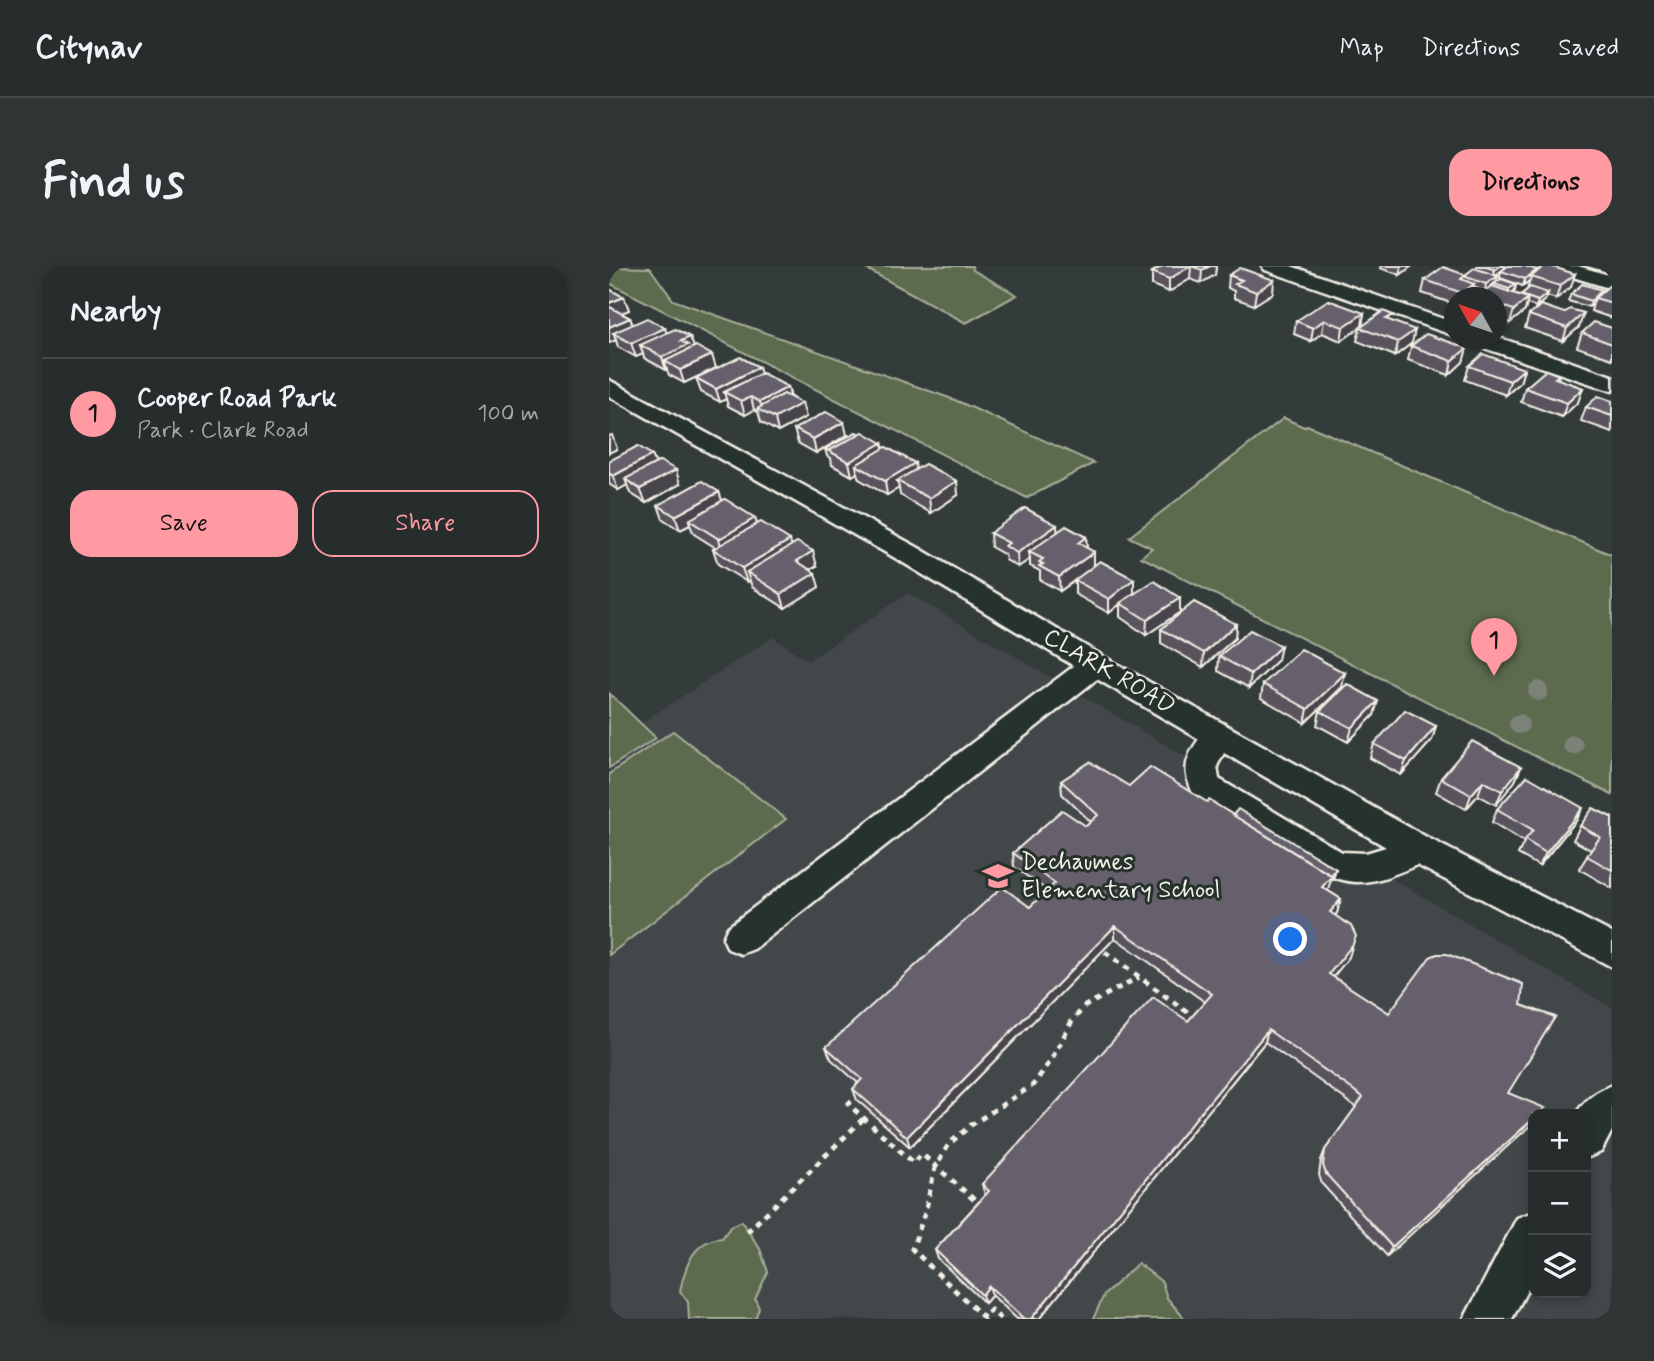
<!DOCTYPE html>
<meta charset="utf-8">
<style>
body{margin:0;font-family:Mynerve,sans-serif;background:#2e3534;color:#f1f3f6}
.controls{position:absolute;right:21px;bottom:21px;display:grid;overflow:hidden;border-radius:14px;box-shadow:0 4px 10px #0003}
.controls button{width:63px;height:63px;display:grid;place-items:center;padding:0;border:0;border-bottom:2px solid #424948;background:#262d2c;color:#f1f3f6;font:35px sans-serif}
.compass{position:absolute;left:835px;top:21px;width:63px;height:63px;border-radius:50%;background:#262d2c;box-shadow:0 4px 10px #0003;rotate:310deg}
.you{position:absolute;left:682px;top:674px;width:24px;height:24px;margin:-18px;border:5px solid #fff;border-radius:50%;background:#1a73e8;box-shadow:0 0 0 10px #1a73e833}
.badge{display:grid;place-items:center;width:46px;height:46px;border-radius:50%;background:#ff9aa2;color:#111;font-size:23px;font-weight:700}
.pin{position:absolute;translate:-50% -58px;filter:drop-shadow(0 2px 4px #0008)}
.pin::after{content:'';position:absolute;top:37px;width:24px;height:21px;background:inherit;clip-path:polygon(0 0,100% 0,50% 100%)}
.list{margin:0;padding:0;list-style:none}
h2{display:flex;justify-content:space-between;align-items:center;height:91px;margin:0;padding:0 28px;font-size:30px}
h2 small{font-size:23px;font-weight:400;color:#a4a8a9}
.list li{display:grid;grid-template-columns:46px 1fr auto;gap:21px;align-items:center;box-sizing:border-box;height:112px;padding:0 28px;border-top:2px solid #424948}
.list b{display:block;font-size:26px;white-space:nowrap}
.list p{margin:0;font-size:23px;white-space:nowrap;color:#a4a8a9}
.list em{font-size:23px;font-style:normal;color:#a4a8a9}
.actions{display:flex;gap:14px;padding:21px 28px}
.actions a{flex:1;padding:16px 0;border:2px solid #ff9aa2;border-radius:21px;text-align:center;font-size:24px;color:#ff9aa2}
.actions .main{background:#ff9aa2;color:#111}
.icon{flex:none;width:38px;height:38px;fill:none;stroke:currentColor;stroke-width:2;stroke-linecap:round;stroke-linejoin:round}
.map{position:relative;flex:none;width:1003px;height:1053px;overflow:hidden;border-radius:21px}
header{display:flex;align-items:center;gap:42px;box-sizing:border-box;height:98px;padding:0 35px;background:#262d2c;border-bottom:2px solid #424948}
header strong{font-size:33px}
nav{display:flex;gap:38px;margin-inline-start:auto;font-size:24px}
.intro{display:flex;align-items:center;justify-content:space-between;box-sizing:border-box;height:168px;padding:0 42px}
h1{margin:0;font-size:49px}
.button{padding:18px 32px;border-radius:21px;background:#ff9aa2;color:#111;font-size:24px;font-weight:700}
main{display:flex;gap:42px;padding:0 42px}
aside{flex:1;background:#262d2c;border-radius:21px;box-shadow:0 4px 10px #0003}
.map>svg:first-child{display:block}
.built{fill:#424749;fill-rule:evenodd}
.green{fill:#5b6b4d;stroke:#a8ae9a;stroke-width:2}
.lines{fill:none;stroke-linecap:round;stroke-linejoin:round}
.minor-casing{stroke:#f4f1e8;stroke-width:5}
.path{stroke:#f4f1e8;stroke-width:5;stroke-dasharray:6 6;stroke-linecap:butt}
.minor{fill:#26332d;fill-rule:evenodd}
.tree{fill:#7c8278}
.wall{fill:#58535d;stroke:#f4f1e8;stroke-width:2}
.shaded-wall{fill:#47444c;stroke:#f4f1e8;stroke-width:2}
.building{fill:#66616c;stroke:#f4f1e8;stroke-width:2}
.labels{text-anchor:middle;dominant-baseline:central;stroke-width:6;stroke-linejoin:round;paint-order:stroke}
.street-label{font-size:24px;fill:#f4f1e8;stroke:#26332d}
.poi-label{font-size:24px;fill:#f4f1e8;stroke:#26332d;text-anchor:start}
</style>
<header>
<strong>Citynav</strong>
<nav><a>Map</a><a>Directions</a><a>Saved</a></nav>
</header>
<div class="intro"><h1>Find us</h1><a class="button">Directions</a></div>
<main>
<aside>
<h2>Nearby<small></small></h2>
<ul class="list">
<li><span class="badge">1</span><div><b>Cooper Road Park</b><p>Park · Clark Road</p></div><em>100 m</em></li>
</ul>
<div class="actions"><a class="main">Save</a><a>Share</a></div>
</aside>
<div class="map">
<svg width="1003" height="1053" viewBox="0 0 1003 1053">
<rect width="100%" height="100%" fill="#333c3a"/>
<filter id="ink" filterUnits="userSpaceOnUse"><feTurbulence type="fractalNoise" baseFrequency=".0143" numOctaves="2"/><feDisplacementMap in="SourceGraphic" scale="14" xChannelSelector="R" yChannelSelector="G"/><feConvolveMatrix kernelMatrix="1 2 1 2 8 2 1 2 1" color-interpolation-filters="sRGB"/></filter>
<g filter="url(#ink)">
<path class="built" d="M299,327L1003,742V1053H0V478L164,371L199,395ZM924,848H977V1027H924Z"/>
<g class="green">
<polygon points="252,0 363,0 364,4 408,29 357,57"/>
<polygon points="0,1 41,2 64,34 346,134 485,197 418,232 0,17"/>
<polygon points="675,152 695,161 698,159 1003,289 1003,529 532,291 543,282 520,271"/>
<polygon points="0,427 47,472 0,502"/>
<polygon points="64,465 177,553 0,689 0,508"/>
<path d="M133,955L151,983L159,1006L146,1033L150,1042L146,1053H80L79,1036L71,1025C76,1001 84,974 113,972L122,960Z"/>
<polygon points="529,997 553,1016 558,1032 576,1053 484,1053 495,1029"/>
</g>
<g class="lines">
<g class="minor-casing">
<g id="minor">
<polygon points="653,0 682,0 846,57 846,70 656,4"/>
<polygon points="938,0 969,0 1003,10 1003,23 941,4"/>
<polygon points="888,71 1003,110 1003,125 866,79 863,74 888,74"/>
<path d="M0,114L308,281L497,392L821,573L1003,667V701L808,599C789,607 767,617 746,616C707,615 623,553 586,531C574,508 574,495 590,473L488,413L145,683L132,688L119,683L114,672L119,661L465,400L288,293L0,130ZM615,487L777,581L757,587L733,586L610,513L608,500Z"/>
<path d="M1003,819V865L992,886L977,892V848H967C976,833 987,826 1003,819Z"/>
<polygon points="924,946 924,1013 903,1053 855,1053 908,952"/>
</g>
</g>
<g class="path">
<polyline points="496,686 584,750"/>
<polyline points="251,827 239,838 305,897 313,888 371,939"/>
<polyline points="138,966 255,852"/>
<polyline points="392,1053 382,1044 375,1052 303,983 316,947 326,902 340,878 362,859 424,819 441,796 463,755 476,740 530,711"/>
</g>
<use href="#minor" class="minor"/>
</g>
<g class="tree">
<circle cx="929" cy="425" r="10"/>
<circle cx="910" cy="458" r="10"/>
<circle cx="964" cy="479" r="10"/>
</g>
<g class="wall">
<polygon points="554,0 607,0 606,9 592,17 581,13 560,26 543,19 543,6"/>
<polygon points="772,0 803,0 791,9 771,2"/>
<polygon points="868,0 896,0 896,2 886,9 889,10 887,16 876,25 864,21 862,31 845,32 845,38 813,27 816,14 856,9 867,2"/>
<polygon points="928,4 927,7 962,21 947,33 938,30 937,33 927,41 918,38 916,45 901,57 887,53 887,32 884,20 885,18 907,18 906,24 903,27 911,29 918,24 921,14 914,20 891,12 892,5"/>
<polygon points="620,9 664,27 645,39 625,32 625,25 619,22"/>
<polygon points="1003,18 1003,52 982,45 984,37 980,41 959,35 962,28 993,26"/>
<polygon points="15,31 20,44 12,47 21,52 24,59 81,71 85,82 107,102 75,117 60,109 58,104 57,104 35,92 34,88 27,91 9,81 7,74 0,77"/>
<polygon points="755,47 753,60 732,75 713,67 702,75 685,68 687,55"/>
<polygon points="920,49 970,61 954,75 916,62"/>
<polygon points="782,55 803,77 786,90 748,75 751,62"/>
<polygon points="1003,62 1003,93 968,81 973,67"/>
<polygon points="802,80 858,82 854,96 840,109 799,94"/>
<polygon points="860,100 915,103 911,117 897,129 856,114"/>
<polygon points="152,108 179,121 182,131 197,151 169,166 152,156 149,146 145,144 136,149 119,140 117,133 111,136 92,126 87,112"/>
<polygon points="950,109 949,113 974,122 969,136 953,151 912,136 916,122"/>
<polygon points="1003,135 1003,166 972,155 977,141"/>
<polygon points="185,163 238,169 207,187 189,177"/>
<polygon points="273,177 275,183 349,229 322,247 291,229 290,222 278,229 250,213 248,207 243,210 223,199 222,192 218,190 216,183"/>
<polygon points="43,189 46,197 71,218 37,237 21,227 18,219 9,224 0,218 0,195"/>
<polygon points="110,226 113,235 146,252 148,258 182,280 208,300 201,304 210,321 176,342 143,321 141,315 138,316 109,298 104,283 107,282 85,268 81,259 71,264 54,253 49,239"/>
<polygon points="449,266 477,271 478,282 485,286 485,300 525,327 571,346 537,369 511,351 511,338 500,347 466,328 466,314 451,325 431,314 431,305 421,300 421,293 409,301 397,294 396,289 382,281 381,267"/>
<polygon points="627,358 626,372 594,401 552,377 552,363"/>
<polygon points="610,390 669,394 640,422 609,405"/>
<polygon points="654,418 733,421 696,457 652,432"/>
<polygon points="711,445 765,449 739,476 708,459"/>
<polygon points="827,460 823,474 792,509 761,492 765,478"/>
<polygon points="912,501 906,515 887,539 869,529 857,543 827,526 832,512"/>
<polygon points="452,515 520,520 598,536 727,603 725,610 722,614 718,624 732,633 728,647 726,649 740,691 724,711 780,747 912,739 946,751 778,990 713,918 710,909 712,894 716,884 747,841 656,776 430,1053 408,1053 383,1029 376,1037 329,993 326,984 376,929 373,918 579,755 596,736 506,672 301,881 248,834 244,823 249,817 222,793 217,781 421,641 439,625 405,601 404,587 477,560 482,556 453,528"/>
<polygon points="888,543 967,555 930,600 909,588 915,576 883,556"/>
<polygon points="1003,550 1003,622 970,603 982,584 964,574 971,560 1002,551"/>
</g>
<g class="shaded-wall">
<polygon points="582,0 581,13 560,26 560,13"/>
<polygon points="601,0 607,0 606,9 592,17 593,4"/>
<polygon points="793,0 803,0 791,9"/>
<polygon points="891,0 896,0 896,2 884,11 886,4"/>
<polygon points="928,4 926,10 922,11 921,14 914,20 916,13"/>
<polygon points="966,8 962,21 947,33 951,20"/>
<polygon points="889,10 887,16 876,25 877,18"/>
<polygon points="665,14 664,27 645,39 647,26"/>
<polygon points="865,18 862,31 852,32 853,27"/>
<polygon points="907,18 906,24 899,30 900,23"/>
<polygon points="993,24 986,32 984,37 980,41 982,35"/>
<polygon points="939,27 937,33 927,41 929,35"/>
<polygon points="15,31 20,44 0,52 0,37"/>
<polygon points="919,32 916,45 901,57 905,44"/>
<polygon points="755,47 753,60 732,75 734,61"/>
<polygon points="975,47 970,61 954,75 958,62"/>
<polygon points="21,52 26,65 4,67 7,74 0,77 0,61"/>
<polygon points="715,54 713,67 702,75 704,62"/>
<polygon points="56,62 60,75 31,79 34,88 27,91 22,77"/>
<polygon points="806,64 803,77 786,90 789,76"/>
<polygon points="81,71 86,84 56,95 58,104 57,104 53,91 72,75"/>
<polygon points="858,82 854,96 840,109 843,95"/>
<polygon points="103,89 107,102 75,117 71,104"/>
<polygon points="150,101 154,115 115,126 117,133 111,136 107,123"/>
<polygon points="915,103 911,117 897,129 901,115"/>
<polygon points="179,121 182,135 154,146 151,136"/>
<polygon points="974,122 969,136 953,151 958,137"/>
<polygon points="142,131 145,144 136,149 132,135"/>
<polygon points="193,137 197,151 169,166 166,152"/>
<polygon points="235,156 238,169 207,187 204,173"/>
<polygon points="3,169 8,183 0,187 0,170"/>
<polygon points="273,177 276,190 247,199 248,207 243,210 240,196"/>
<polygon points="43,189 49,203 16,213 18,219 9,224 4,210"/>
<polygon points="306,197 308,211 288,215 290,222 278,229 276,215"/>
<polygon points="67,204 71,218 37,237 31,223"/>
<polygon points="348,215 349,229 322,247 320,232"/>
<polygon points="110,226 115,240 80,254 81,259 71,264 66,250"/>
<polygon points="146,252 150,266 114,287 110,273"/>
<polygon points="448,259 449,273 420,286 421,293 409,301 408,287"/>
<polygon points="477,271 478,285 469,277"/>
<polygon points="181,274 185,288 138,306 141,315 138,316 133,302"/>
<polygon points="204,285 208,300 192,309 188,295"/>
<polygon points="485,286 485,300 451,325 450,311"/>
<polygon points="206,307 210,321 176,342 172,328"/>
<polygon points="525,313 525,327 500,347 500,333"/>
<polygon points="571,332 571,346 537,369 538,354"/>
<polygon points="627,358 626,372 594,401 595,387"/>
<polygon points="672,380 669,394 640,422 642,408"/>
<polygon points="736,407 733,421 696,457 699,443"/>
<polygon points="769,435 765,449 739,476 743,462"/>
<polygon points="827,460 823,474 792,509 797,495"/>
<polygon points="912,501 906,515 887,539 893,525"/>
<polygon points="874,515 869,529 857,543 862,529"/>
<polygon points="974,542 967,555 930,600 937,587"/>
<polygon points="727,603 725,610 722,614 719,623 709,634 713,621"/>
<polygon points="732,633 728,647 718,659 721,646"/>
<polygon points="506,660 506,672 301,881 298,871"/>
<polygon points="744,678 740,691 717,720 720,708"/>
<polygon points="659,764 656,776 430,1053 422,1053"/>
<polygon points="924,853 924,857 778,990 783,981"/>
<polygon points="380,1020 383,1029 376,1037 373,1029"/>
</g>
<g class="building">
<polygon points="554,0 601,0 593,4 582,0 560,13 543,6"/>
<polygon points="874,0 891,0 886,4"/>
<polygon points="899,0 916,0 928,4 916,13 892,5"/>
<polygon points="935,0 941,0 966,8 951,20 922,11"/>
<polygon points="834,1 857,9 852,13 865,18 853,27 816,14"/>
<polygon points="631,2 665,14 647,26 626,18 633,14 620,9"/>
<polygon points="865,2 889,10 877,18 857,11 857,9 856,9"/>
<polygon points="892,13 907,18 900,23 885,18"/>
<polygon points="973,18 993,24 982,35 962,28"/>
<polygon points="1002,18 1003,18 1003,37 986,32"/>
<polygon points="883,20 919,32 905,44 887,38 887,32 868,31"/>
<polygon points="921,21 939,27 929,35 912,29"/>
<polygon points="0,23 15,31 0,37"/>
<polygon points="719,34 755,47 734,61 715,54 704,62 687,55"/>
<polygon points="932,39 955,47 961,43 975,47 958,62 920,49"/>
<polygon points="0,41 1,41 21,52 0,61"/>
<polygon points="774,45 784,49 777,53 806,64 789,76 751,62"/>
<polygon points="38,52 56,62 22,77 4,67"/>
<polygon points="985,56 1003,62 1003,78 973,67"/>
<polygon points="66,63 81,71 72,75 79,79 53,91 31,79"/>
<polygon points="817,68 858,82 843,95 802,80"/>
<polygon points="87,80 103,89 71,104 56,95"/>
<polygon points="874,88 915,103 901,115 860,100"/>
<polygon points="131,91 150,101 107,123 87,112"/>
<polygon points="937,104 950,109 946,112 974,122 958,137 916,122"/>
<polygon points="153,107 179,121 151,136 142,131 132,135 115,126"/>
<polygon points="175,128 193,137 166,152 148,143"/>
<polygon points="989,130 1003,135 1003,150 977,141"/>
<polygon points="217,146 235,156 204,173 185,163"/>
<polygon points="247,166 251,168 220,185 216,183"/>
<polygon points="254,166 273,177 240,196 220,185"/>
<polygon points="29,180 43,189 4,210 0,207 0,195"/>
<polygon points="277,181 306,197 276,215 247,199"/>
<polygon points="51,195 67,204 31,223 16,213"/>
<polygon points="316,198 348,215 320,232 288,215"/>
<polygon points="93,215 110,226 66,250 49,239"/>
<polygon points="116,233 146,252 110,273 80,254"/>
<polygon points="416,242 448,259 408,287 396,280 400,277 381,267"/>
<polygon points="152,256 181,274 133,302 104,283"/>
<polygon points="457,260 477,271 469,277 485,286 450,311 430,300 434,298 430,296 434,293 420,286"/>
<polygon points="188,276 204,285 188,295 206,307 172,328 138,306"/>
<polygon points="491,295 525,313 500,333 466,314"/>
<polygon points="545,315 571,332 538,354 511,337"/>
<polygon points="585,336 627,358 595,387 552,363"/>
<polygon points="641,364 672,380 642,408 610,390"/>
<polygon points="692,383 736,407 699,443 654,418"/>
<polygon points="738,418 769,435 743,462 711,445"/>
<polygon points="796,444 827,460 797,495 765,478"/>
<polygon points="863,475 912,501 893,525 874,515 862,529 832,512"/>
<polygon points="481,496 520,520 541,501 598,536 600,534 723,610 713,621 732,633 721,646 742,660 747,670 744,678 720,708 780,747 821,691 828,688 838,688 914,718 912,739 946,751 899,827 936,842 929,848 924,848 924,853 783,981 717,908 714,899 716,884 754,831 659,764 422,1053 415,1053 380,1020 373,1029 326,984 380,925 373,918 544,731 579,755 603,728 506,660 298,871 244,823 253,813 217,781 393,621 421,641 446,617 404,587 453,544 477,560 489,549 452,515"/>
<polygon points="918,510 974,542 937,587 916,574 924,564 888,543"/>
<polygon points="984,542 1002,551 1003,550 1003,604 978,590 991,571 971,560"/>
<polygon points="629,543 727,603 722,609 624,549"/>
</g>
</g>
<defs>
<g id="school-bare" transform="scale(2.415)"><path d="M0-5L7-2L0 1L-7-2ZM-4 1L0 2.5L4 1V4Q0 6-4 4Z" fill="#ff9aa2" stroke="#26332d" stroke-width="2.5" paint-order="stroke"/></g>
</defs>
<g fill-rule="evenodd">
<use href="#school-bare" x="389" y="610"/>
</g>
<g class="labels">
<g class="street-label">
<text transform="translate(500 406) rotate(30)">CLARK ROAD</text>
</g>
<g class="poi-label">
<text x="412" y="596">Dechaumes<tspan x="412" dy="28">Elementary School</tspan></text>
</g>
</g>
</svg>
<div class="controls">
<button>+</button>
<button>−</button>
<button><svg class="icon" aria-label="layers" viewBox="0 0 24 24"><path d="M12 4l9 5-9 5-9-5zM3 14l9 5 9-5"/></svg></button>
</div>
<svg class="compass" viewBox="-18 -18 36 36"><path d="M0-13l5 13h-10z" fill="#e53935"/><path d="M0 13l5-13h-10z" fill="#a4a8a9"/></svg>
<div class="you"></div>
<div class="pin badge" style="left:885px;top:410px">1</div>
</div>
</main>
